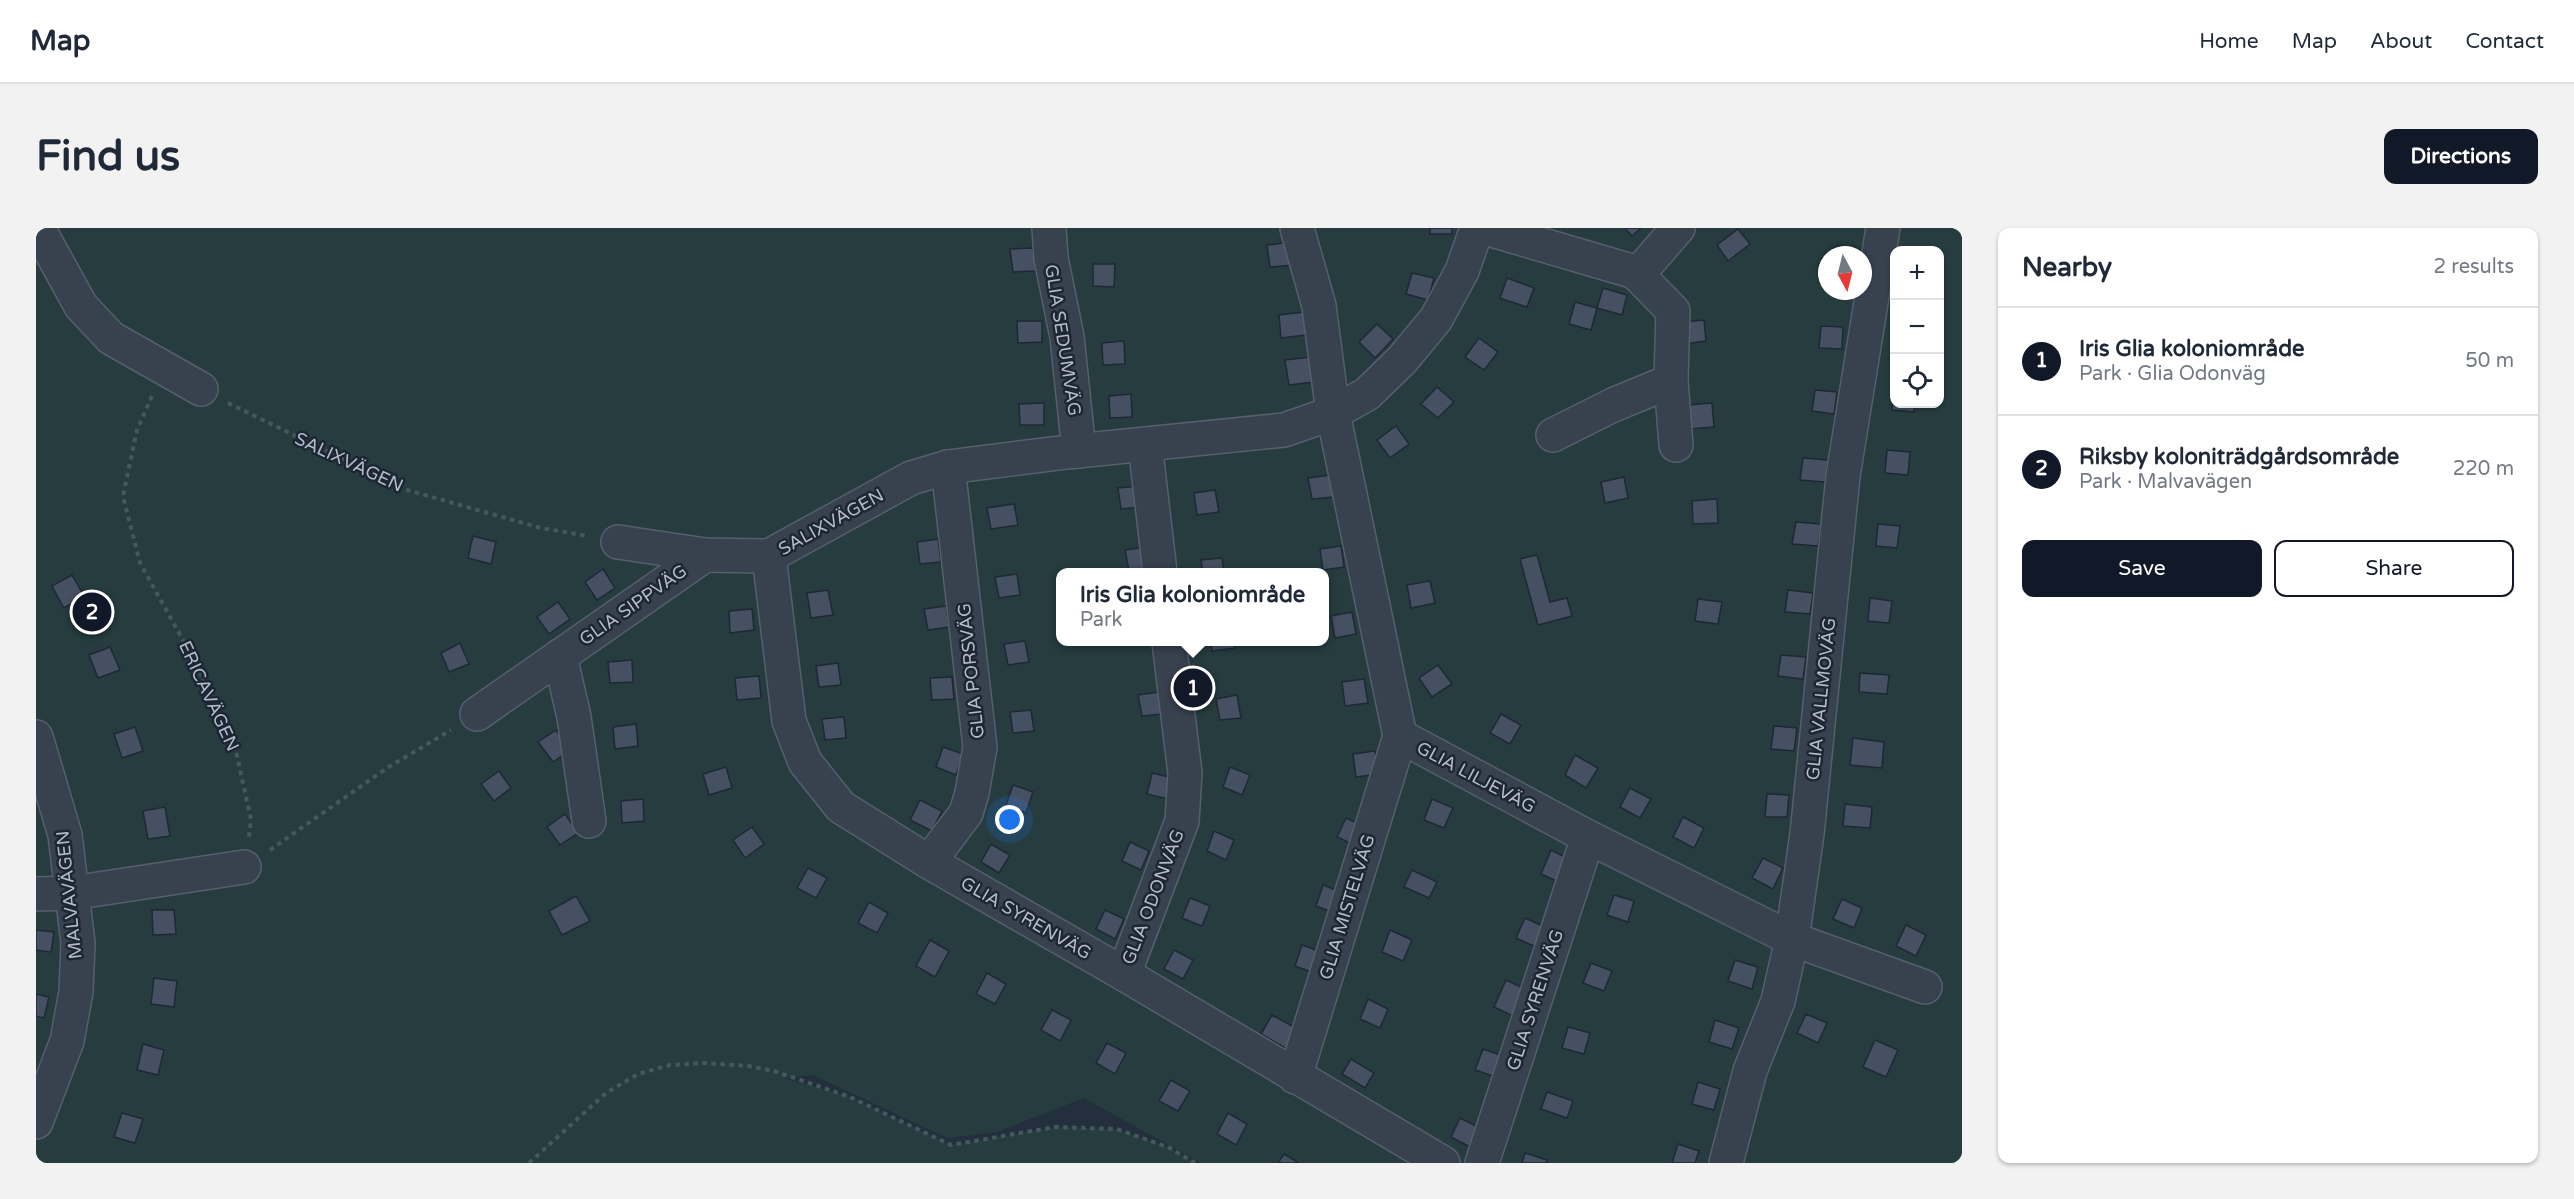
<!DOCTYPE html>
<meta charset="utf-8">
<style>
body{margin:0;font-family:"Varela Round",sans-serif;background:#f2f2f3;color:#1f2937}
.controls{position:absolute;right:18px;top:18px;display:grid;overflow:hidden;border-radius:12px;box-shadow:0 2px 4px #0004}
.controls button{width:54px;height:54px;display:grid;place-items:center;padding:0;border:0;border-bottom:2px solid #e0e1e3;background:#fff;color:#1f2937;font:30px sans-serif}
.compass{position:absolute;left:1782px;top:18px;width:54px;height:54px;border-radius:50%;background:#fff;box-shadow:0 2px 4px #0004;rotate:173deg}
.you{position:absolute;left:974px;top:592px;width:21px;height:21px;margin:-15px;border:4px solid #fff;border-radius:50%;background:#1a73e8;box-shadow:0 0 0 9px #1a73e833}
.badge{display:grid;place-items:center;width:39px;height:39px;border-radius:50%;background:#111827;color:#fff;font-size:20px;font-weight:700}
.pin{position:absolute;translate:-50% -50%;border:3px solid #fff;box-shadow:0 2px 6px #0006}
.popup{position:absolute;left:1020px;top:340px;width:273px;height:78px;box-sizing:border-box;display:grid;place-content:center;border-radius:12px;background:#fff;filter:drop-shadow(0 2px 4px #0005);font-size:20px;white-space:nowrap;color:#747a83}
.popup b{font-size:22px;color:#1f2937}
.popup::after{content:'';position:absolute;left:50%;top:100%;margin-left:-12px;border:12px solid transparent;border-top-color:#fff}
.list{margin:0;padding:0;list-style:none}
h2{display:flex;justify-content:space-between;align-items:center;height:78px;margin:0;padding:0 24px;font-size:26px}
h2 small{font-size:20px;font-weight:400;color:#747a83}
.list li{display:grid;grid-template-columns:39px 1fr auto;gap:18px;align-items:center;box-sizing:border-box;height:108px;padding:0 24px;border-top:2px solid #e0e1e3}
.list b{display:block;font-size:22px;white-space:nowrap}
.list p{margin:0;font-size:20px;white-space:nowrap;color:#747a83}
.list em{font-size:20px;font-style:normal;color:#747a83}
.actions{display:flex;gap:12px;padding:18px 24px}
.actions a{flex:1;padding:14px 0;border:2px solid #111827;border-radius:12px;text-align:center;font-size:21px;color:#111827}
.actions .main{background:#111827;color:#fff}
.icon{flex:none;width:33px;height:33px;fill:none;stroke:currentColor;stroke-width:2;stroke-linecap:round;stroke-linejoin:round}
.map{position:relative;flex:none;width:1926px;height:935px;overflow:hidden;border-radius:12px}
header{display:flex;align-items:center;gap:36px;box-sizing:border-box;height:84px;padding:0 30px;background:#fff;border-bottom:2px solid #e0e1e3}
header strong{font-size:28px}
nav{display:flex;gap:33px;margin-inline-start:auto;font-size:21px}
.intro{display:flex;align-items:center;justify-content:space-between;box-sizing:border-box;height:144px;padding:0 36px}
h1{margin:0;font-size:42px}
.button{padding:15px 27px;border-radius:12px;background:#111827;color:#fff;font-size:21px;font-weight:700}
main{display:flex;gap:36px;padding:0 36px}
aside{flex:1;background:#fff;border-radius:12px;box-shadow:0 2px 4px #0004}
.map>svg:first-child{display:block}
.green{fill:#263c3f;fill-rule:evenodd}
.building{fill:#455162;stroke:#1f2835;stroke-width:1.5}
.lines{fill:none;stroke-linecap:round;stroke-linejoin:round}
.minor-casing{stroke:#565f6c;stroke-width:36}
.path{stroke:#44595c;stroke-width:4;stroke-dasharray:4.5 4.5;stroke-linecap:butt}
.minor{stroke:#38414e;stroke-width:33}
.labels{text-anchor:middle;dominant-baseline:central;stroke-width:5;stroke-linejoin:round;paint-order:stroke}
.street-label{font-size:18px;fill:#b4bcc9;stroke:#1d2633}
</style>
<header>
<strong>Map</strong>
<nav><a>Home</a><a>Map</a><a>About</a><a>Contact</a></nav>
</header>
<div class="intro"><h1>Find us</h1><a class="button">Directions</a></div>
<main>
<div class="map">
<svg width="1926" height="935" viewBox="0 0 1926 935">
<rect width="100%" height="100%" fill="#242f3e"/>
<path class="green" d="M0,0H1926V935H1165L1048,870L961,904L911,910L777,847L748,850L814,869L915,917L1019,899L1081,901L1132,919L1159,935H0ZM1858,22H1904V176H1858ZM1791,27H1827V63H1791ZM1025,344H1289V414H1025Z"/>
<g class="building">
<rect x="1394" y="0" width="22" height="6"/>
<polygon points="1589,0 1605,0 1596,8"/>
<polygon points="1702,1 1714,16 1692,33 1681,17"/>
<polygon points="1256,14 1259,37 1234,39 1231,17"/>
<polygon points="997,20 1000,43 977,44 974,21"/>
<polygon points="1786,30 1791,30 1791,54 1784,53"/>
<polygon points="1057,36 1079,36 1078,59 1057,58"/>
<polygon points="1376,45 1398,50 1392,72 1370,66"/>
<polygon points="1471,50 1498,60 1491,79 1464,70"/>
<polygon points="1567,60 1591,67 1586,87 1561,80"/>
<polygon points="1539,74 1561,80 1555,102 1533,96"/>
<polygon points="1268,84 1270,107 1245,110 1243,87"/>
<polygon points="1668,92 1670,113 1648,116 1646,94"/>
<polygon points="981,93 1006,93 1006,114 982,115"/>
<polygon points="1341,96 1357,111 1339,130 1323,114"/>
<polygon points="1785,98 1807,99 1806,121 1783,120"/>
<polygon points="1443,110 1462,124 1448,142 1429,129"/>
<polygon points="1088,113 1089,136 1067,137 1066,115"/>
<polygon points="1275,129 1278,154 1253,157 1249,132"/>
<polygon points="1401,159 1418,174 1402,190 1385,176"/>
<polygon points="1857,160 1858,176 1879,176 1878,184 1856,182"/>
<polygon points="1779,162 1801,164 1798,186 1776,183"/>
<polygon points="1095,166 1096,189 1074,190 1073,168"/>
<polygon points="1008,175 1008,197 984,197 983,176"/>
<polygon points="1676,175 1678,199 1653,201 1652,177"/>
<polygon points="1360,198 1373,216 1354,230 1341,212"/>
<polygon points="1851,222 1874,224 1872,247 1849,245"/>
<polygon points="1767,230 1792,232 1789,254 1764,252"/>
<polygon points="1294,247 1297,269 1276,271 1272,250"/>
<polygon points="1588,249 1592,270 1569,275 1565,254"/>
<polygon points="1103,258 1106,279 1085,281 1082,260"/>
<polygon points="1179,262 1183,284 1161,287 1158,265"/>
<polygon points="1681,271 1682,295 1657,296 1656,273"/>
<polygon points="978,276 982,297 955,301 951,280"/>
<polygon points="1760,294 1785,296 1782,318 1756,316"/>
<polygon points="1842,296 1864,298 1861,320 1840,318"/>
<polygon points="437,308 460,314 455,336 432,330"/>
<polygon points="902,311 905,334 884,336 881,314"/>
<polygon points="1305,318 1308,339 1287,342 1284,321"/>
<polygon points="1110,319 1114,341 1093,343 1089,322"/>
<polygon points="1501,327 1514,374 1531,370 1536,388 1502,397 1484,331"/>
<polygon points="1186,330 1188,344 1167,344 1165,332"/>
<polygon points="567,341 579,360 561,372 549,354"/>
<polygon points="981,346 984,367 963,370 959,349"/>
<polygon points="36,347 48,368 28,380 16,358"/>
<polygon points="1394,353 1399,375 1375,380 1371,357"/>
<polygon points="792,362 797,387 775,390 771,365"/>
<polygon points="1752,362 1777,365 1774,386 1749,384"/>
<polygon points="1834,370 1856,373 1853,395 1832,393"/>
<polygon points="1662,371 1686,374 1682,396 1659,393"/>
<polygon points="522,374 534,391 513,406 501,389"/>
<polygon points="910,378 913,399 892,402 888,381"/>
<polygon points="716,381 718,402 694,405 693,383"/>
<polygon points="1316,384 1320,406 1299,410 1295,388"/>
<polygon points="989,413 993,434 972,437 968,416"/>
<polygon points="1175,414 1198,414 1199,420 1176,423"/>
<polygon points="424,415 433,436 413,444 405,425"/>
<polygon points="74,419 84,442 62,450 53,427"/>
<polygon points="1745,427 1770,429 1767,451 1742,448"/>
<polygon points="596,432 597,454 574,455 572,434"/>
<polygon points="802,435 805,457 783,459 780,438"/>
<polygon points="1402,437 1416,456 1396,469 1383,450"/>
<polygon points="1824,445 1853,447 1851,466 1823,464"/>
<polygon points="723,448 725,470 701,472 699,450"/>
<polygon points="916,449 918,471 896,472 894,450"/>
<polygon points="1328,451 1332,475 1309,478 1306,454"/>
<polygon points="1123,464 1127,486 1106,488 1102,467"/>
<polygon points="1201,467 1205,490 1184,492 1180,471"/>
<polygon points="995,482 998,503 977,505 974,484"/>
<polygon points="1465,486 1485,497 1474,516 1454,505"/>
<polygon points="808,489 810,510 789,512 786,491"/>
<polygon points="600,496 602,518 579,521 577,499"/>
<polygon points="1738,498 1761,500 1758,523 1735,521"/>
<polygon points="99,499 107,523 86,530 78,506"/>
<polygon points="520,502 534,522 517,534 502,514"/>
<polygon points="1817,510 1848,514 1846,540 1814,537"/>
<polygon points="907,519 927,526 920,547 900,539"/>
<polygon points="1339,523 1343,546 1320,549 1317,526"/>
<polygon points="1539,527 1562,540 1550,560 1529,547"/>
<polygon points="690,539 696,560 673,567 667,546"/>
<polygon points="1194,539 1214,547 1206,567 1187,559"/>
<polygon points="463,543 475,560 458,573 445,556"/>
<polygon points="1116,545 1137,550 1132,571 1111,566"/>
<polygon points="977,557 997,564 990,585 970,577"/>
<polygon points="1594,560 1615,571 1604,590 1584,579"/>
<polygon points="1731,566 1753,567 1751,589 1729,589"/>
<polygon points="607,571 608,593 586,595 585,573"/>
<polygon points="1396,571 1417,580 1408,600 1388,592"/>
<polygon points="884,572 906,583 896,603 874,592"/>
<polygon points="1809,576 1836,579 1834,600 1807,598"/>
<polygon points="129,579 134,608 112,611 107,583"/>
<polygon points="529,586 542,605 524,617 511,599"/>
<polygon points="1647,589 1668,600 1658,620 1637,609"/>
<polygon points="1310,590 1332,600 1323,619 1301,609"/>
<polygon points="716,599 728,616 709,630 697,612"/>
<polygon points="1178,603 1198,612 1190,632 1171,623"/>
<polygon points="1094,614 1113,623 1105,642 1086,633"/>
<polygon points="955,616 974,627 963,645 945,634"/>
<polygon points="1515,622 1533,631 1523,654 1505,646"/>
<polygon points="1727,630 1747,640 1737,661 1716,650"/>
<polygon points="772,640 791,650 780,670 761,660"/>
<polygon points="1376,642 1401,654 1393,670 1368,659"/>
<polygon points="1287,657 1308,665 1301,686 1280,678"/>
<polygon points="1578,667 1598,673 1592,694 1571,687"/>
<polygon points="540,668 554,693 526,707 513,683"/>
<polygon points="1154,670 1174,678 1166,698 1146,690"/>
<polygon points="1806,671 1826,680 1818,700 1797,691"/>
<polygon points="833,674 852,685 841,705 822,695"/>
<polygon points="116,682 138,682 140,706 117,707"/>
<polygon points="1069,682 1088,691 1079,711 1060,701"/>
<polygon points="1489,690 1509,699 1500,719 1480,710"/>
<polygon points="1870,697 1890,707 1880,728 1860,718"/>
<polygon points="0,702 18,704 15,724 0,722"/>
<polygon points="1354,702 1376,712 1367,733 1346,724"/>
<polygon points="894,712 913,723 899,749 880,738"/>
<polygon points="1266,717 1288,725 1281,746 1259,738"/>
<polygon points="1138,722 1157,732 1147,751 1128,741"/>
<polygon points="1699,732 1722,739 1716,761 1692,753"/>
<polygon points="1555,735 1576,743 1568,763 1547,755"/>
<polygon points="951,745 970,756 959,776 940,766"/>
<polygon points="118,750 141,753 138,779 115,776"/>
<polygon points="1470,752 1489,761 1477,788 1458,779"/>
<polygon points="0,766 13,769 8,790 0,788"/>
<polygon points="1332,771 1352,781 1344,800 1324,791"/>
<polygon points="1016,782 1035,792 1024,813 1005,802"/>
<polygon points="1770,786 1791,795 1782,815 1761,805"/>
<polygon points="1236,787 1269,805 1258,825 1225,806"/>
<polygon points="1679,792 1703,800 1696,821 1673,814"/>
<polygon points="1532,799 1554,805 1548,826 1526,820"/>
<polygon points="1839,812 1862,822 1850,849 1827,839"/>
<polygon points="1071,815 1090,825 1079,846 1060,835"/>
<polygon points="107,816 128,822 122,847 101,842"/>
<polygon points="1447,821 1467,828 1460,849 1439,842"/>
<polygon points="1315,831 1338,845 1329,860 1306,846"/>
<polygon points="1135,852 1154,863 1142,883 1123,873"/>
<polygon points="1662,854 1684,861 1678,882 1656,876"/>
<polygon points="1511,864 1537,873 1531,890 1505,881"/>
<polygon points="86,885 107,891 99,915 78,909"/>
<polygon points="1192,885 1211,896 1200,917 1181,906"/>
<polygon points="1424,890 1444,900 1434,919 1415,909"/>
<polygon points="1642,916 1663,923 1659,935 1636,935"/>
<polygon points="1489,925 1511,932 1510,935 1486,935"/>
<polygon points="1248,926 1263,935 1242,935"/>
</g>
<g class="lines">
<g class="minor-casing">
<g id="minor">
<polyline points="2,0 45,78 75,110 165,161"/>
<polyline points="1013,0 1015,30 1031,109 1043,223"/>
<polyline points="1261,0 1283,78 1297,185 1364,508 1552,609 1756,711 1889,759"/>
<polyline points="1449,0 1599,44 1609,38 1642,0"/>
<polyline points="1599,44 1637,83 1635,153 1640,217"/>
<polyline points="1517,207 1577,177 1635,153"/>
<polyline points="1109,216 1124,344"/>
<polyline points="582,314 669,327 733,328 875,250 912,239 1031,224 1248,202 1297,185 1331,166 1366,132 1400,91 1426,43 1441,0"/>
<polyline points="733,328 753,493 769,534 805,579 893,634 1088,746 1407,935"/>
<polyline points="524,428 538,489 553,593"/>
<polyline points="441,486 669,327"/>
<polyline points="0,509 29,607 42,715 40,764 31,813 0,894"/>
<polyline points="893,634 930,585 936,565 944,519 912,239"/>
<polyline points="0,666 36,665 208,639"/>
<polyline points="1088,746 1146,593 1149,545 1133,414"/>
<polyline points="1259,849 1364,508"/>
<polyline points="1446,935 1552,609"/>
<polyline points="1690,935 1714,843 1742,773 1756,711 1771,606 1807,248 1847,0"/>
</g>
</g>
<g class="path">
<polyline points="116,168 101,202 87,268 104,335 162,439 200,524 215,591 213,609"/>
<polyline points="192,175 371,262 505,300 552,308"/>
<polyline points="234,622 351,540 415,502"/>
<polyline points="493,935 570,865 602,846 634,837 668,835 712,838 738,843 814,869 915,917 1019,899 1081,901 1132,919 1159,935"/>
</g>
<use href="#minor" class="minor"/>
</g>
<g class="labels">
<g class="street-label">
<text transform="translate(1027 112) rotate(81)">GLIA SEDUMVÄG</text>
<text transform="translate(313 234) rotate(25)">SALIXVÄGEN</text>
<text transform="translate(795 294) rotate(-29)">SALIXVÄGEN</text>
<text transform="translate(597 377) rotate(-35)">GLIA SIPPVÄG</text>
<text transform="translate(935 443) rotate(-96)">GLIA PORSVÄG</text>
<text transform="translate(173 468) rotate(65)">ERICAVÄGEN</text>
<text transform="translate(1785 471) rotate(-84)">GLIA VALLMOVÄG</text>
<text transform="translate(1440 549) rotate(28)">GLIA LILJEVÄG</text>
<text transform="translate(33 667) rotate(-96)">MALVAVÄGEN</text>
<text transform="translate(1117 669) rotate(-69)">GLIA ODONVÄG</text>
<text transform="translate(1311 679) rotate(-73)">GLIA MISTELVÄG</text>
<text transform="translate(990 690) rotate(30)">GLIA SYRENVÄG</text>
<text transform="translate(1499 772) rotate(-72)">GLIA SYRENVÄG</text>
</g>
</g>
</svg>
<div class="controls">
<button>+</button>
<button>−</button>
<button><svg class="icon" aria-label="locate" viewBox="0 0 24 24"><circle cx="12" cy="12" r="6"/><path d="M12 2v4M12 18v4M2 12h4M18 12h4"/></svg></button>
</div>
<svg class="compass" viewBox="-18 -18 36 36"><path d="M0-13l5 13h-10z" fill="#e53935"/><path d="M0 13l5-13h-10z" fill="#747a83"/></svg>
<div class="you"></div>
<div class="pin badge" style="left:1157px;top:460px">1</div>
<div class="popup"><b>Iris Glia koloniområde</b>Park</div>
<div class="pin badge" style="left:56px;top:384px">2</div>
</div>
<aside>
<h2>Nearby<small>2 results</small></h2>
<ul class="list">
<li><span class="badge">1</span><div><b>Iris Glia koloniområde</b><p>Park · Glia Odonväg</p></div><em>50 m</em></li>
<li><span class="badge">2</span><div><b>Riksby koloniträdgårdsområde</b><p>Park · Malvavägen</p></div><em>220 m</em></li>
</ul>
<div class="actions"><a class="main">Save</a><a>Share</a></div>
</aside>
</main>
